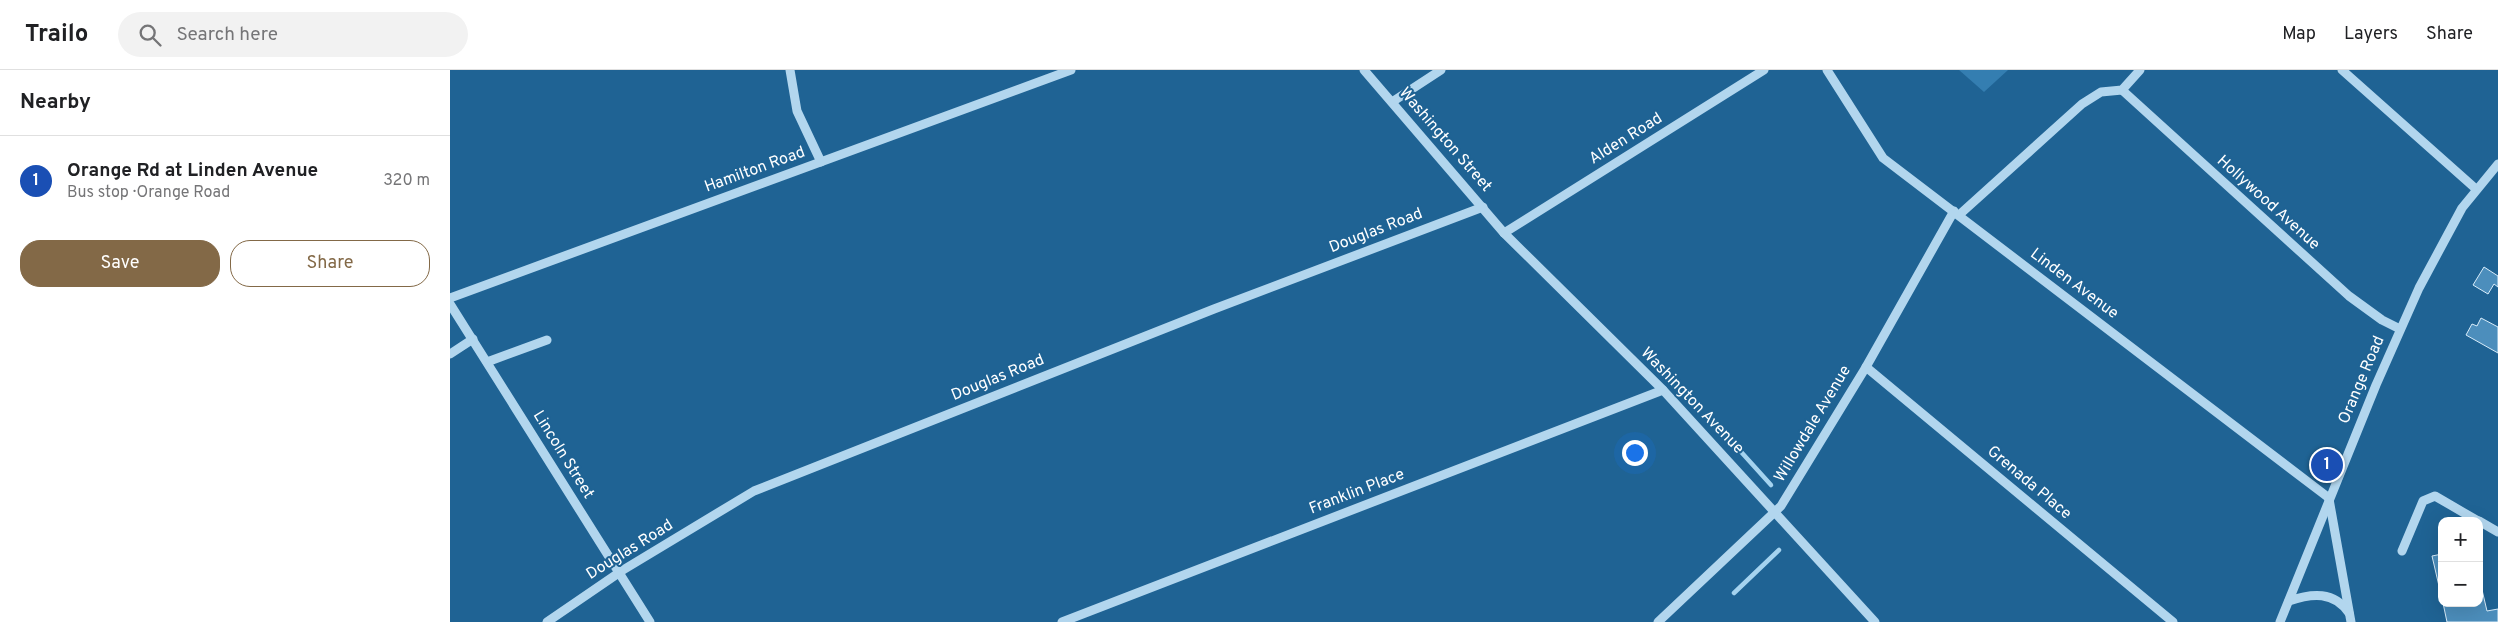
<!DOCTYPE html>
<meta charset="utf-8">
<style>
body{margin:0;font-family:Overpass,sans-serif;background:#f2f2f2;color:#202124}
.controls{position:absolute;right:15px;bottom:15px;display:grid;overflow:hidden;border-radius:10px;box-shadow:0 5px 20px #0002}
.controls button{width:45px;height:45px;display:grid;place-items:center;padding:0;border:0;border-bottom:1px solid #e0e0e0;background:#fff;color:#202124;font:25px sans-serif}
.you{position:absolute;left:1184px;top:382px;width:18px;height:18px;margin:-12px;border:4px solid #fff;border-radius:50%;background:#1a73e8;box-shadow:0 0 0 8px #1a73e833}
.badge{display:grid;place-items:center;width:32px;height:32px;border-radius:50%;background:#836947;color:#fff;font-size:16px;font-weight:700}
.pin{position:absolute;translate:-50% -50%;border:2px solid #fff;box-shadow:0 1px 5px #0006}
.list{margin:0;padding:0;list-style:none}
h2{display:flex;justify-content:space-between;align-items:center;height:65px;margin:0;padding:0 20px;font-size:21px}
h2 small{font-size:16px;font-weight:400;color:#757577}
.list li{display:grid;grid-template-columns:32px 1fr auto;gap:15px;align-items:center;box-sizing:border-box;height:90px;padding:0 20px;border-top:1px solid #e0e0e0}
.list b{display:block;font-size:19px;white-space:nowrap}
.list p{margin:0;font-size:16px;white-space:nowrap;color:#757577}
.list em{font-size:16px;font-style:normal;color:#757577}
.actions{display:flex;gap:10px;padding:15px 20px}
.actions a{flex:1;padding:11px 0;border:1px solid #836947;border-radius:20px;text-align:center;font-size:18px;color:#836947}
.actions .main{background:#836947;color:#fff}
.icon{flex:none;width:28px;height:28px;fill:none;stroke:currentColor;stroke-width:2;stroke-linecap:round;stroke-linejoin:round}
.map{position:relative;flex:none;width:2048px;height:552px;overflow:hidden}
header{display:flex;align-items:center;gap:30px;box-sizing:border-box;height:70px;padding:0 25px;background:#fff;border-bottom:1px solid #e0e0e0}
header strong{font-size:24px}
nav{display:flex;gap:28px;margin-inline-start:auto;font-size:18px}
.search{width:350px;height:45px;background:#f2f2f2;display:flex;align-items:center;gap:12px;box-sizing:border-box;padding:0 18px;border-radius:28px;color:#757577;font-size:19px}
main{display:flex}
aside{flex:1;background:#fff}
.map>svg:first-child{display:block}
.green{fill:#347eb1}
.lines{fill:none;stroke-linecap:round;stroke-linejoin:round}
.stream{stroke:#a5d3ef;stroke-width:4.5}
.building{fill:#4c8ebc;stroke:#d8ecfa}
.minor{stroke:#b2d6ee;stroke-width:9}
.labels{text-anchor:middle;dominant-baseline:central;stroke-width:4;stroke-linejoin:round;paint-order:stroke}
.street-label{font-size:16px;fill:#fff;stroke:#1f6394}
</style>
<header>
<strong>Trailo</strong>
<div class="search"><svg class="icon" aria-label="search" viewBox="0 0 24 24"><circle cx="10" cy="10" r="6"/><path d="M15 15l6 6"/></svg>Search here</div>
<nav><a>Map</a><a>Layers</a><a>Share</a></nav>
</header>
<main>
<aside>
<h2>Nearby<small></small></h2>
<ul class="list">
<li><span class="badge" style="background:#1a4fb4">1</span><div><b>Orange Rd at Linden Avenue</b><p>Bus stop · Orange Road</p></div><em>320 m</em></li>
</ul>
<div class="actions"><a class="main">Save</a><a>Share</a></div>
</aside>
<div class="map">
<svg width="2048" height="552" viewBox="0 0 2048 552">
<rect width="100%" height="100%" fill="#1f6394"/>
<polygon class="green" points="1509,0 1558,0 1534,22"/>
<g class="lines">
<g class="stream">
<polyline points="1274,363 1321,415"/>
<polyline points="1284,523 1329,480"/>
</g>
</g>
<g class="building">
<polygon points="2034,197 2048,206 2048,217 2044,214 2038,224 2023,215"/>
<polygon points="2031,248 2048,257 2048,283 2016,265 2022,254 2027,256"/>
<polygon points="1992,484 1992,529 1982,486"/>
<polygon points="2029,507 2037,541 2048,539 2048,552 1997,552 1993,533 2029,533"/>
</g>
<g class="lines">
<g class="minor">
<polyline points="340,0 347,41 371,92"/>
<polyline points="914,0 1054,163 1213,320 1425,552"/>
<polyline points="1377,0 1433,88 1879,428"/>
<polyline points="1892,0 2026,119"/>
<polyline points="1672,20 1899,226 1932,250 1950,259"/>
<polyline points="942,32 991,0"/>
<polyline points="1509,145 1632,34 1651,22 1672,20 1690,0"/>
<polyline points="1054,163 1314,0"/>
<polyline points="0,228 621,0"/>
<polyline points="0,234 200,552"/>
<polyline points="0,284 23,269"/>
<polyline points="37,292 97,270"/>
<polyline points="1416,297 1723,552"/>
<polyline points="1879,429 1901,552"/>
<polyline points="2029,451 2048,462"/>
<polyline points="1952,481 1973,431 1985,426 2028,451"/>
<path d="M1839,531C1862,523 1884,521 1899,543"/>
<polyline points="97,552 173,500 304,421 764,239 1033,137"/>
<polyline points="612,552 1213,320"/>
<polyline points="1208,552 1331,436 1416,297 1504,141"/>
<polyline points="1830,552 1926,315 1969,218 2012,138 2048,94"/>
</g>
</g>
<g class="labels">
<g class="street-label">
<text transform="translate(1176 69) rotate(-32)">Alden Road</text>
<text transform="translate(995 70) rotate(49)">Washington Street</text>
<text transform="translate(305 100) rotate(-20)">Hamilton Road</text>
<text transform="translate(1818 133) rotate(42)">Hollywood Avenue</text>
<text transform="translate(926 161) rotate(-21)">Douglas Road</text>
<text transform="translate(1624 214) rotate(37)">Linden Avenue</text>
<text transform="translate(548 308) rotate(-22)">Douglas Road</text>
<text transform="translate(1912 310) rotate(-67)">Orange Road</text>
<text transform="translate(1242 331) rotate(46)">Washington Avenue</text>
<text transform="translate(1363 354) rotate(-59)">Willowdale Avenue</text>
<text transform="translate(113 385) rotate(58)">Lincoln Street</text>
<text transform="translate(1579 413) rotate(40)">Grenada Place</text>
<text transform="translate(907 422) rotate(-21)">Franklin Place</text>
<text transform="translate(180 480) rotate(-32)">Douglas Road</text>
</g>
</g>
</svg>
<div class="controls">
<button>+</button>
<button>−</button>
</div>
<div class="you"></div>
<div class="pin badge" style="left:1877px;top:395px;background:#1a4fb4">1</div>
</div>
</main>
